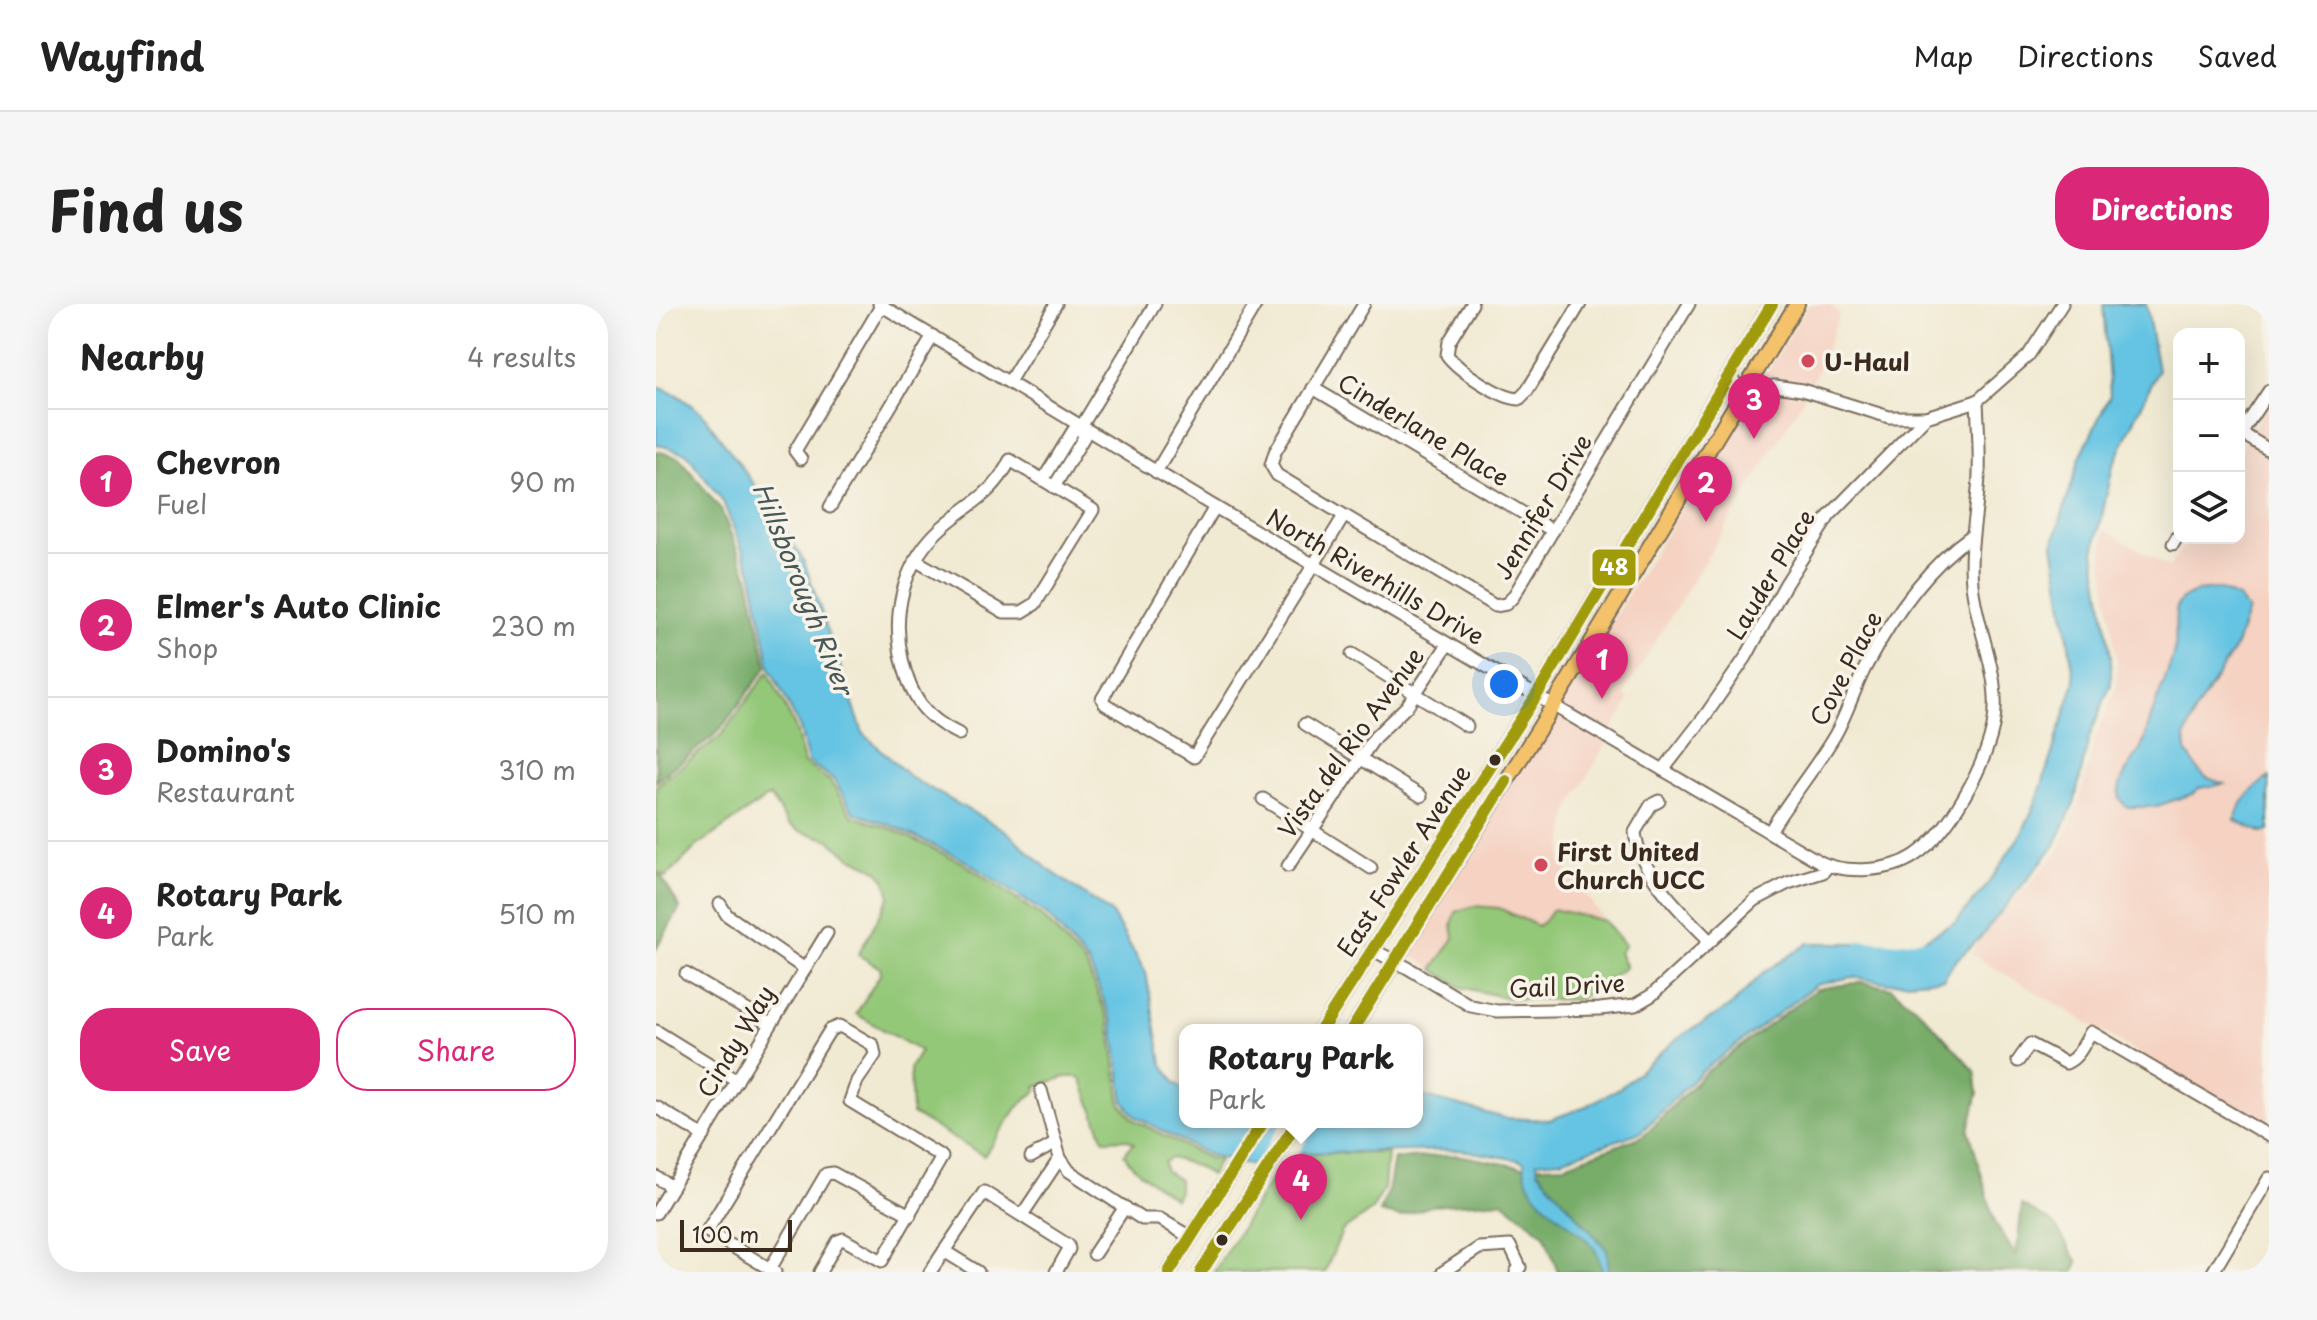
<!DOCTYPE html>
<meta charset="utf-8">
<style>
body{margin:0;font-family:"Playpen Sans",sans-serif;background:#f6f6f6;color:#222}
.controls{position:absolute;right:24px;top:24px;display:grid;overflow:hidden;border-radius:16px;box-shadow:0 8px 32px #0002}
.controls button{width:72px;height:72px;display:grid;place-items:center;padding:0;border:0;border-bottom:2px solid #e0e0e0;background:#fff;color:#222;font:40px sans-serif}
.scale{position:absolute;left:24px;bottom:20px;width:112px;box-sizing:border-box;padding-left:8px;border:4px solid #3b2a1e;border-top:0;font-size:22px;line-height:28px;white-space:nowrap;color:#3b2a1e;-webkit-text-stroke:6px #f7f3e8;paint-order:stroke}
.you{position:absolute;left:848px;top:380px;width:28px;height:28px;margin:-20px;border:6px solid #fff;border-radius:50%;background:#1a73e8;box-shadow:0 0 0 12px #1a73e833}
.badge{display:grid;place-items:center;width:52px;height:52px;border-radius:50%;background:#db2777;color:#fff;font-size:26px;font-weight:700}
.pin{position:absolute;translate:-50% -66px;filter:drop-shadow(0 2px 4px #0008)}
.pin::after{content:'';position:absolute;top:42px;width:28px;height:24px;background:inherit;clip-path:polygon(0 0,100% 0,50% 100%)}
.popup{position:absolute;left:523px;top:720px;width:244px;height:104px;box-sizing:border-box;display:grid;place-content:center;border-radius:16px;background:#fff;filter:drop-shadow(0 2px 6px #0005);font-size:26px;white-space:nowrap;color:#767676}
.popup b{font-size:30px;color:#222}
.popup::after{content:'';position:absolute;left:50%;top:100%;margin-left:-16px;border:16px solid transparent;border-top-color:#fff}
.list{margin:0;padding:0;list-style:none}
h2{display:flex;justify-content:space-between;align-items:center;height:104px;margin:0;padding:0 32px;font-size:34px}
h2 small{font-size:26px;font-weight:400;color:#767676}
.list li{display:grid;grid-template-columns:52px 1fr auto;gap:24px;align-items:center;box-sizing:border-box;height:144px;padding:0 32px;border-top:2px solid #e0e0e0}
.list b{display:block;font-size:30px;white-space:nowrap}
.list p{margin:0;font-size:26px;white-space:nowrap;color:#767676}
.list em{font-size:26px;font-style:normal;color:#767676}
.actions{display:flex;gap:16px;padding:24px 32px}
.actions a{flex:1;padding:18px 0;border:2px solid #db2777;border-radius:32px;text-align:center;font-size:28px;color:#db2777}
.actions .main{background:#db2777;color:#fff}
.icon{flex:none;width:44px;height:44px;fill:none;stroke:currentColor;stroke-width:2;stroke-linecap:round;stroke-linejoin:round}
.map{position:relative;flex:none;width:1613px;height:968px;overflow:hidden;border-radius:32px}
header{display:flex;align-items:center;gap:48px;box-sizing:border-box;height:112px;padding:0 40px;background:#fff;border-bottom:2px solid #e0e0e0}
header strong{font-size:38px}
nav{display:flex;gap:44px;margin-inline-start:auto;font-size:28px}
.intro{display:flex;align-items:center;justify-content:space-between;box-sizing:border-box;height:192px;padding:0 48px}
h1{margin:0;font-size:56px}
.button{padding:20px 36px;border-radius:32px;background:#db2777;color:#fff;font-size:28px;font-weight:700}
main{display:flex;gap:48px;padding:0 48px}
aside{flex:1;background:#fff;border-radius:32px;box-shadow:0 8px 32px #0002}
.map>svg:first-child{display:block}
.built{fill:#f5d2c2}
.green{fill:#94c879;stroke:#68794c;stroke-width:2}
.forest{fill:#77ac69;stroke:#596b44;stroke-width:2}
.water{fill:#65c4e3;stroke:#507780;stroke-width:2}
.pier{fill:#f1ead3}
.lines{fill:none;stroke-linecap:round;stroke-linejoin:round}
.river{stroke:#65c4e3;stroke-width:14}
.minor-casing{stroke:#7b6d5d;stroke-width:15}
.major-casing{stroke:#7b6d5d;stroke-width:18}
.minor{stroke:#fff;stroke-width:11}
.major{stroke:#f3c26a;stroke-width:14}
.bus-1-casing{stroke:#f7f3e8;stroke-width:18}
.bus-1{stroke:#a09b09;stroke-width:12}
.poi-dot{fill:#d1495b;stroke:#f7f3e8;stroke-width:3}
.bus-dot{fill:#3b2a1e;stroke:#f7f3e8;stroke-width:3}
.labels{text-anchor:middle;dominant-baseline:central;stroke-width:7;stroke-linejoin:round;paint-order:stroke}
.poi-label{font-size:24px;font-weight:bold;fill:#3b2a1e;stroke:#f7f3e8;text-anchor:start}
.street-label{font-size:24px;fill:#3b2a1e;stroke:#f7f3e8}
.water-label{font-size:26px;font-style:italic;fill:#485859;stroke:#f7f3e8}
.line-badge{stroke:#f7f3e8;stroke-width:3}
.badge-label{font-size:22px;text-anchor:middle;font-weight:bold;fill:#fff}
</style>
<header>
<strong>Wayfind</strong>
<nav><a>Map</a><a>Directions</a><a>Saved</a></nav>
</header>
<div class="intro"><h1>Find us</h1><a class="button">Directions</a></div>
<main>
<aside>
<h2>Nearby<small>4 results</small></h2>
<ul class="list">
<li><span class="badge">1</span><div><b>Chevron</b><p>Fuel</p></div><em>90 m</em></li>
<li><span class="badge">2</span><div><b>Elmer's Auto Clinic</b><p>Shop</p></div><em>230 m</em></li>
<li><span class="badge">3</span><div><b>Domino's</b><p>Restaurant</p></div><em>310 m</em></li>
<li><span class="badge">4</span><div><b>Rotary Park</b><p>Park</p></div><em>510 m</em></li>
</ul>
<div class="actions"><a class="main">Save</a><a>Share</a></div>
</aside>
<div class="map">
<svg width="1613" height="968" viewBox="0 0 1613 968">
<rect width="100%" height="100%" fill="#f7f3e8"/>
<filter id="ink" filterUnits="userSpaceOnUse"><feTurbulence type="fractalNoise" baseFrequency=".0125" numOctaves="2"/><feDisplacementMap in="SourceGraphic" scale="16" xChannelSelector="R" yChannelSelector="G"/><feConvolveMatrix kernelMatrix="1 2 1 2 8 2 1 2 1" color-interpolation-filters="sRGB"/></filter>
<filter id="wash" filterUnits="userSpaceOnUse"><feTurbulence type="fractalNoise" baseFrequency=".006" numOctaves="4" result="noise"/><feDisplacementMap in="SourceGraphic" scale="32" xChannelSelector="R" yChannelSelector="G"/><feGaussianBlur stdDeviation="1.8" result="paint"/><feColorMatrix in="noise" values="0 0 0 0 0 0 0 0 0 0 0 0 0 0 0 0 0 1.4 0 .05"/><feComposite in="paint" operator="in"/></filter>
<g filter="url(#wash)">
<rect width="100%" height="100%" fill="#f1ead3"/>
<g class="built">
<polygon points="1153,0 1173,0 1184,10 1154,84 1104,79"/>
<polygon points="1120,86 1150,91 968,389 973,396 954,430 903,402 1098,88"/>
<polygon points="1613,98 1613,826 1315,650 1323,635 1401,549 1422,502 1439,434 1461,382 1460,355 1446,251 1449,226 1513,263 1531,234 1583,234 1583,148"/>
<polygon points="899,408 951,437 912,508 905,558 949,617 897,605 882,622 843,604 796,620 798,634 777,665 751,648"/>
</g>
<g class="green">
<path d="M112,368L140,425L148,459L174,477L196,512L236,525L307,559L388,614L430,661L453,717L465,800L478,816L552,854L563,856L555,871L540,862L515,854L508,858L509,867L523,876V887L519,895C501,881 480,870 468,850L478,839L470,835L448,836L425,774C409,769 396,779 380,782L381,786L361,804L328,852L256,810L254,764L264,747L200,710L225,669L224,664L202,651L234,592L229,575L221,566L194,553L174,536L144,527L133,521L114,493L110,494L41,542L10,573L0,567V482L65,431Z"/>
<polygon points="818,602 843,604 882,622 888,617 897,605 949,617 969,641 963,649 970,663 921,696 851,694 805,683 777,665 798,634 796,620 800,608"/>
<polygon points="645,849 731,849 728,885 716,906 686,927 669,968 558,968 620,867"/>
</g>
<g class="forest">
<polygon points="0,147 23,153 65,206 93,275 111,363 62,428 0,478"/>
<polygon points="0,570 5,572 24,604 0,645"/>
<polygon points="1205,678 1235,684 1265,708 1319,767 1322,789 1313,826 1339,919 1360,952 1366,901 1398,920 1422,958 1418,968 902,968 888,930 846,897 775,902 744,913 724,908 732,888 738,855 802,851 865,863 909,861 987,832 1049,769 1161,685"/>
</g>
<g class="water">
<path d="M1447,0H1490L1502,66L1457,162L1438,248L1455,353V380L1433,434L1418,500L1399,541L1323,635L1298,658L1288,675L1234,679L1196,673L1160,681L1045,768L985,828L905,856L881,858L882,867L951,946L953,968H947C944,961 942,950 938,944C917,916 868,899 868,859L863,856L805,846L645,849L620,867L553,851L480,813L468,798L456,717L433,660L391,611L308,556L237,522L198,509L177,475L152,458L144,424L114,364L96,270L67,198L30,149L0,140V82L21,91L46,109L123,214L148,258L207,429L254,473L350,527L392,565L456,610L490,669L506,759L519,779L529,786V818H761V795L770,793L849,814L893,816L929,803L965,783L1022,734L1076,701L1107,669L1153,639H1213L1240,651L1300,618L1329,584L1367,527L1382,493L1419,378L1397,240L1424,153L1454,91Z"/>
<path d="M1562,285L1582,294L1592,306L1579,344L1539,408L1529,433L1530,447L1543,467L1549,473L1568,480L1544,484L1536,490L1498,503H1471C1446,485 1486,452 1490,432C1496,401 1513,373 1519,343C1521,332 1517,307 1522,300C1530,287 1549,286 1562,285Z"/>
<path d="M1613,473V527L1606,529L1579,516C1583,498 1598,483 1613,473Z"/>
</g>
<polygon class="pier" points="626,818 662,818 635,861 621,871 597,865"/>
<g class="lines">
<polyline class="river" points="1206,643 1244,646 1269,642"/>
</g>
</g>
<g filter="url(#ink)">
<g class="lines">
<g class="minor-casing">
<g id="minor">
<path d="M223,0L559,203L1164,558C1189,570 1234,568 1258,552C1293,529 1328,464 1337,423C1347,373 1321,329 1316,280C1312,242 1322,207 1323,170C1324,146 1322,121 1321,97L1372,52L1406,0"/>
<polyline points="708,0 619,148 615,161 621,171 839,302 850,300 857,293 1033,0"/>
<path d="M816,0L793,38L791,51C803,67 844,94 863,95L871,87L924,0"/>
<polyline points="1072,74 1089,85 1119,82 1146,86 1233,113 1270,113"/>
<polyline points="353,78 400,0"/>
<polyline points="657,84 897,227"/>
<polyline points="1585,129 1613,146"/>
<polyline points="1583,132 1613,87"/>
<polyline points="145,155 139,147 225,2"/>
<polyline points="500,168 600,0"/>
<polyline points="387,176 417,127 425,123 499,0"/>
<polyline points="398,183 428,133 425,123"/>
<polyline points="174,203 277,32"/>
<polyline points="559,203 446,395 449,400 538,453 688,212"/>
<polyline points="1517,240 1523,230"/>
<path d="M259,256L348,308H366L379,300L437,206L354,156C336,194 307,202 280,229C247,262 236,310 246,355C255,394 268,413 303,430"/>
<polyline points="696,350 811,422"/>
<polyline points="649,420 765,492"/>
<polyline points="1007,466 1049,412 1090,353 1129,281 1173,212 1270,113 1321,97"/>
<polyline points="607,495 715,564"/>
<path d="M1003,497L995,501L979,528C982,567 1026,609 1054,637"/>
<path d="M1114,527C1134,494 1159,465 1179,431C1191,410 1198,386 1209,364C1235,315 1269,264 1315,232"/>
<polyline points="632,562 719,433 751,402 792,340"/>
<polyline points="64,600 71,611 149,665"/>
<polyline points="715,645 752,664 815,702 841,707 944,705 979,701 996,691 1099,596 1132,579 1167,568 1172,562"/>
<polyline points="30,670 114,720"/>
<polyline points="0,727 81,777"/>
<path d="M1362,757L1374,740L1410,759C1423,754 1428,739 1435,728L1613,832"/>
<polyline points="385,786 404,854 413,867 486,915 504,915 534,933"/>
<polyline points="0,803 48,832"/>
<polyline points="375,853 400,839"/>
<polyline points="0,873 16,883"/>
<polyline points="0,909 171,629"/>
<polyline points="366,911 404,854"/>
<polyline points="288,947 322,968"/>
<polyline points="438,950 469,903"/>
<polyline points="114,965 170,870 177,869 254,911"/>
<polyline points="119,968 51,927 174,726 184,722 217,741 219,751 201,777 194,797 286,853 226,957 187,935 182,937 164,968"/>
<polyline points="274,968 328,888 412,941 413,945 400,968"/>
<polyline points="787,968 823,944 854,942 864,963 860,968"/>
<polyline points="1557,968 1613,874"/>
</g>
</g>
<g class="major-casing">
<g id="major">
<polyline points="665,726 887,381 1116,0"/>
<polyline points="696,726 897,402 1141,0"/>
<polyline points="513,968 607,818"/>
<polyline points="545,968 641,818"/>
</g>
</g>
<use href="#minor" class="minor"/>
<use href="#major" class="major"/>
<g class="bus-1-casing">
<g id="bus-1">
<polyline points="665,726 887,381 1116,0"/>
<polyline points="696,726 850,477"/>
<polyline points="513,968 607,818"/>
<polyline points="545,968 641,818"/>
</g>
</g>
<use href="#bus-1" class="bus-1"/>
</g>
</g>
<g class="poi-dot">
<circle cx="1152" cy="57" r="8"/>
<circle cx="885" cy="561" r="8"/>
</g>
<g class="bus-dot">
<circle cx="839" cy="456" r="7"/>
<circle cx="566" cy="936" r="7"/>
</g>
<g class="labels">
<g class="poi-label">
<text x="1168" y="57">U-Haul</text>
<text x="901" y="547">First United<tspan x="901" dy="28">Church UCC</tspan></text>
</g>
<g class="street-label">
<text transform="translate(768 125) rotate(31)">Cinderlane Place</text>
<text transform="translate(886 202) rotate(-59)">Jennifer Drive</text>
<text transform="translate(1114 270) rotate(-59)">Lauder Place</text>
<text transform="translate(720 272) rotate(30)">North Riverhills Drive</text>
<text transform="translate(1189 364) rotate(-62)">Cove Place</text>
<text transform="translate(694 438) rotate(-54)">Vista del Rio Avenue</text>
<text transform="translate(747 556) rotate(-57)">East Fowler Avenue</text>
<text transform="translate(911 681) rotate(-3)">Gail Drive</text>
<text transform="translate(79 737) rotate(-59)">Cindy Way</text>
</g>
<g class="water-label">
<text transform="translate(148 284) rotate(68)">Hillsborough River</text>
</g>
</g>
<rect class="line-badge" x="935" y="244" width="46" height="39" rx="8" fill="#a09b09"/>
<g class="badge-label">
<text x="958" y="271">48</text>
</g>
</svg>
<div class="controls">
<button>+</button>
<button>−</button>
<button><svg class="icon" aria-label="layers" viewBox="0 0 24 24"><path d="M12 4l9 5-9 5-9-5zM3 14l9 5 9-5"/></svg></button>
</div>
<div class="scale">100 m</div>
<div class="you"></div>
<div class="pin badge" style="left:946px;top:395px">1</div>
<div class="pin badge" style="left:1050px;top:218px">2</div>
<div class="pin badge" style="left:1098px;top:135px">3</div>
<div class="pin badge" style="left:645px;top:916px">4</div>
<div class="popup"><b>Rotary Park</b>Park</div>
</div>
</main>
